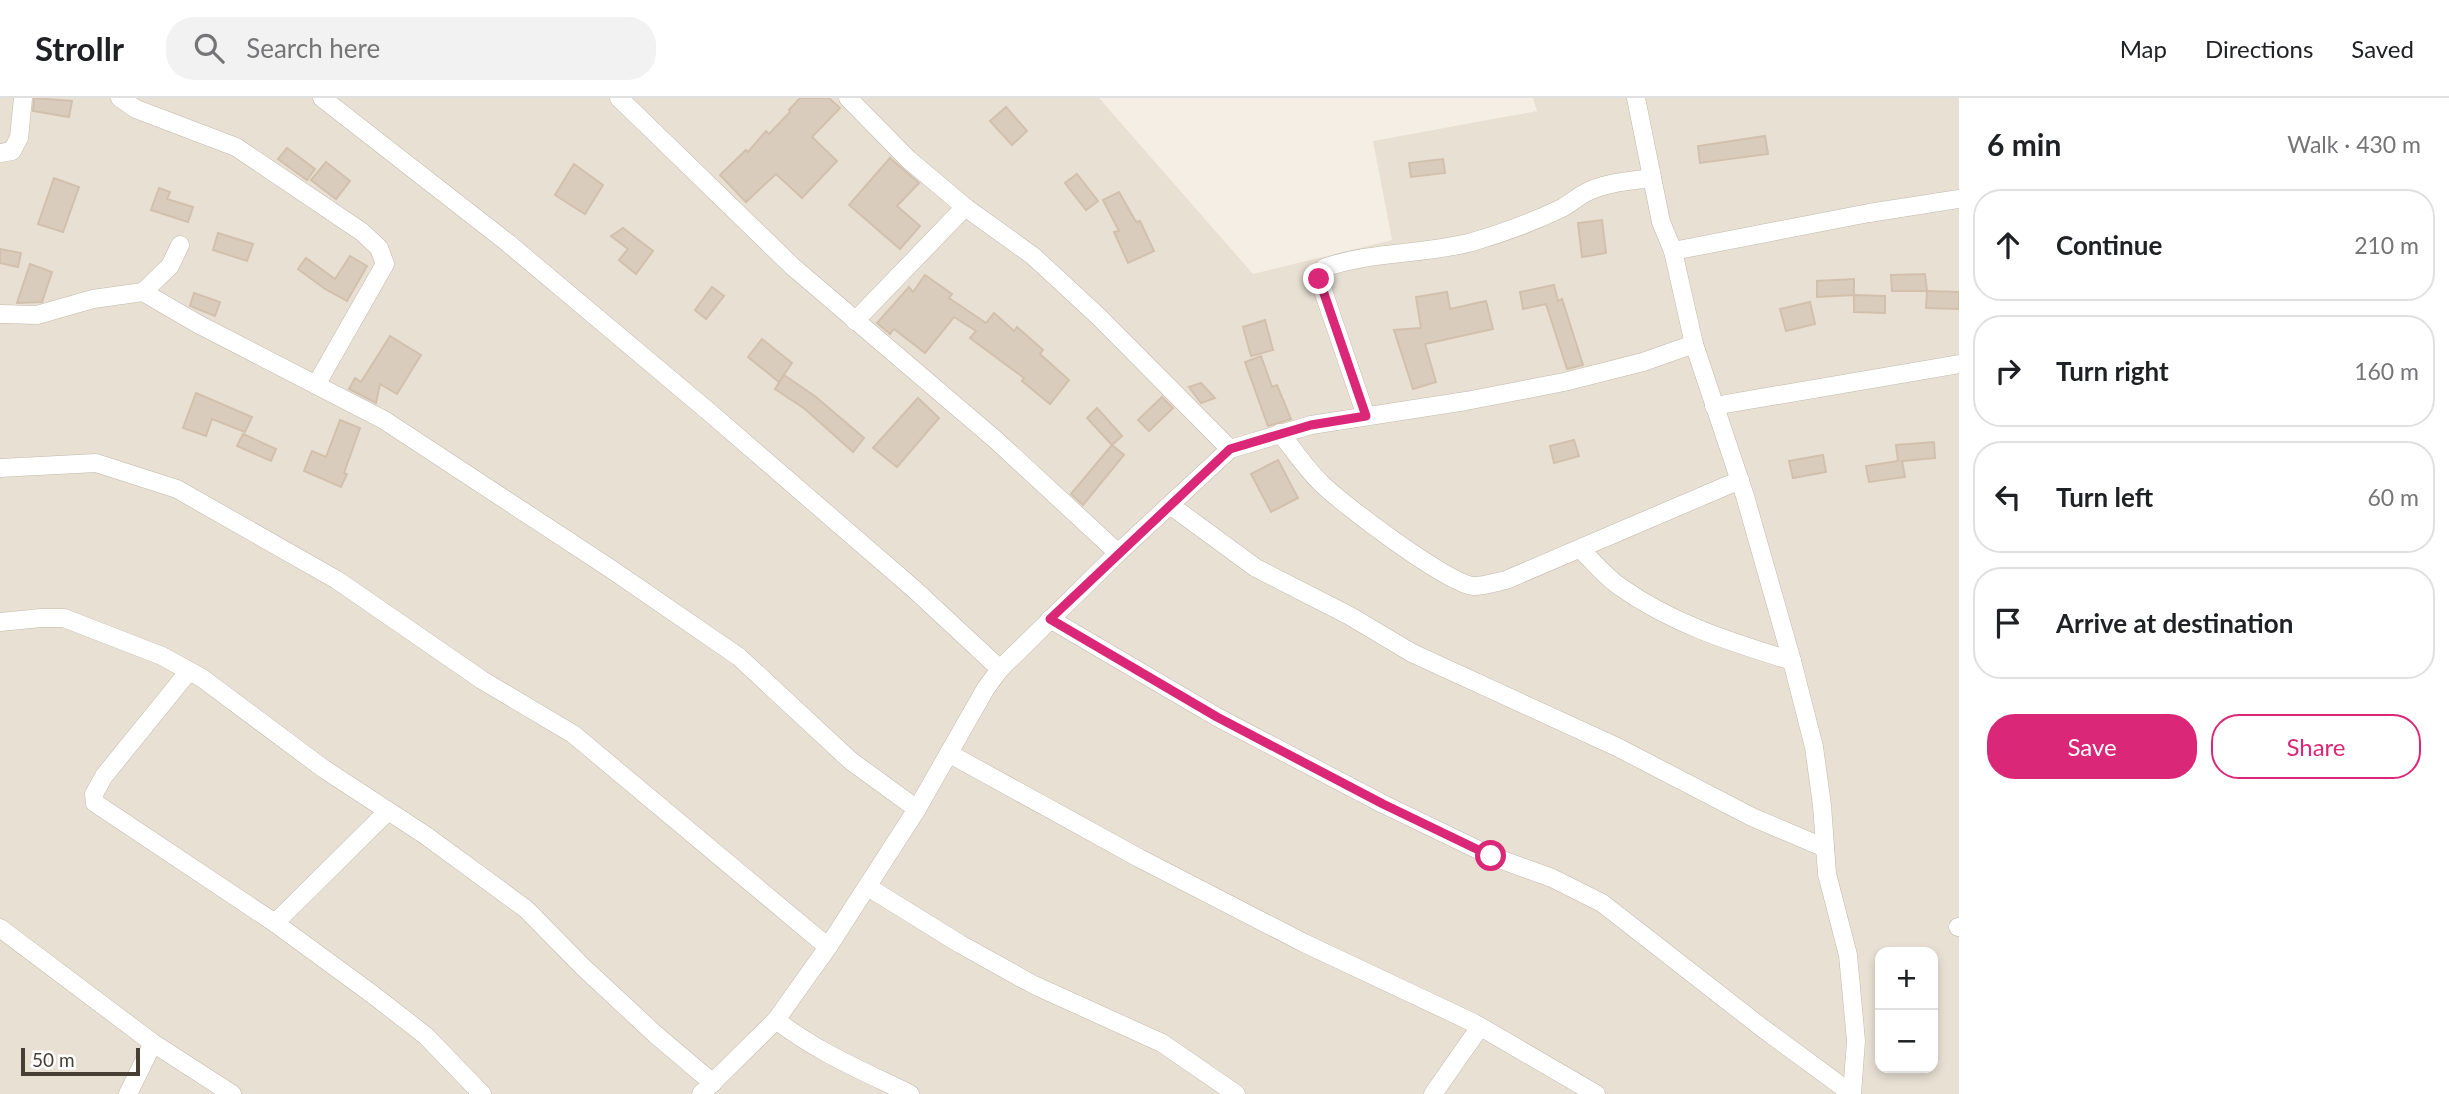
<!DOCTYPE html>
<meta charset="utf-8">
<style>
body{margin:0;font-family:Lato,sans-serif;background:#f2f2f2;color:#202124}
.controls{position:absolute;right:21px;bottom:21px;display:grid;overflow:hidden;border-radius:14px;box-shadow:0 4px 10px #0003}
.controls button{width:63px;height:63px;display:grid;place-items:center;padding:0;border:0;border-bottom:2px solid #e0e0e0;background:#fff;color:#202124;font:35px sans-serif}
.scale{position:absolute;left:21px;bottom:18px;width:119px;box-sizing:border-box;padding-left:7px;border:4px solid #473e34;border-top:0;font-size:19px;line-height:24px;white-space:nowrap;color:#473e34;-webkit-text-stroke:5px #fff;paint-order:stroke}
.stop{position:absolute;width:21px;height:21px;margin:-16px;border:5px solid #db2777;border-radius:50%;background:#fff}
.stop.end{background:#db2777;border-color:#fff;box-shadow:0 2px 7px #0008}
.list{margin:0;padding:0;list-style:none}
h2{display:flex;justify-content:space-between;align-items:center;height:91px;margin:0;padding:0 28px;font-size:30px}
h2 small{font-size:23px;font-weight:400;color:#757577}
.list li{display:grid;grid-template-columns:46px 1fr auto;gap:21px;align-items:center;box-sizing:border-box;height:112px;margin:0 14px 14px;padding:0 14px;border:2px solid #e0e0e0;border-radius:28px}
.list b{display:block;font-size:26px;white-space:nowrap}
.list em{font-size:23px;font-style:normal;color:#757577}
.actions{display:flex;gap:14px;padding:21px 28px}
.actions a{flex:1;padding:16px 0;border:2px solid #db2777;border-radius:28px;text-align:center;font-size:24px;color:#db2777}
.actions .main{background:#db2777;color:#fff}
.icon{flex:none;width:38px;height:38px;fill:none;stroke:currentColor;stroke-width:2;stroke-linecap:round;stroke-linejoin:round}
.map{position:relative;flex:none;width:1959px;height:996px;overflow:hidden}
header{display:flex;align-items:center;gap:42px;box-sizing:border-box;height:98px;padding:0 35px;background:#fff;border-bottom:2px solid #e0e0e0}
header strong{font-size:33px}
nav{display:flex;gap:38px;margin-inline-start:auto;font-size:24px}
.search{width:490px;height:63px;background:#f2f2f2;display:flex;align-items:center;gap:18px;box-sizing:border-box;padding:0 24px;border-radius:28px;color:#757577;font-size:26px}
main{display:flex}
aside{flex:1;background:#fff}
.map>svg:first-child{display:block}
.residential{fill:#e8e0d3;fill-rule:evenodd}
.building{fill:#daccbd;stroke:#d2c0ac;stroke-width:2}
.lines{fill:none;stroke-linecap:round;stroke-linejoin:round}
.street-casing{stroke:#c3b8aa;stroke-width:19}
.street{stroke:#fff;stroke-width:18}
.route{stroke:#db2777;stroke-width:9}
</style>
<header>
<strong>Strollr</strong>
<div class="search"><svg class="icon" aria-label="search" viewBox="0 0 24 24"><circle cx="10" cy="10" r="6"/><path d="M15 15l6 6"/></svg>Search here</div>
<nav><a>Map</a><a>Directions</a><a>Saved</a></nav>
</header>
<main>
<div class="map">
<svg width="1959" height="996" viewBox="0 0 1959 996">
<rect width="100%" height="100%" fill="#f4eee5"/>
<path class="residential" d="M0,0H1099L1253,176L1392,142L1373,43L1537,13L1533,0H1959V996H0ZM1880,854H1933V970H1880Z"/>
<g class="building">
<polygon points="34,0 72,3 69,19 33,13"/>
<polygon points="800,0 829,0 840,10 812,39 837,63 802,100 776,76 746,104 720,77 746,52 748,54 766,33 769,36 790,14 789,12"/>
<polygon points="1006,9 1027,33 1012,47 990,23"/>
<polygon points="1765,38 1768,56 1700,65 1698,48"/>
<polygon points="287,50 315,71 307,82 278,61"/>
<polygon points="890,60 919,85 897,108 920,128 900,151 849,107"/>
<polygon points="1443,61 1445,75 1411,79 1409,65"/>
<polygon points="326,64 350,83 336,101 311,82"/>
<polygon points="574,66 603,87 585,116 555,97"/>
<polygon points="1077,76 1098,103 1086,112 1065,85"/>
<polygon points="54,80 79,89 63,134 38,126"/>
<polygon points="159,90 170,94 167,101 193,109 188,124 151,112"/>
<polygon points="1119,94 1136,124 1140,123 1154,153 1128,165 1114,134 1119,133 1103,102"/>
<polygon points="1602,122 1606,155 1582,159 1578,125"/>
<polygon points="623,130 653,153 636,176 619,162 628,151 611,138"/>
<polygon points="218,135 253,146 247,163 213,152"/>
<polygon points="0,151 21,155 18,169 0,165"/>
<polygon points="350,158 367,168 347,203 325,191 298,171 306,160 335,181"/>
<polygon points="30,166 52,174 42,204 17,205"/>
<polygon points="1925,176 1927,193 1892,193 1891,177"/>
<polygon points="925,177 952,196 949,200 986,225 994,215 1014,233 1017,229 1043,252 1040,256 1069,282 1050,306 1022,283 1024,280 970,240 976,233 954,219 925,255 894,231 890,236 877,225 909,189 913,194"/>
<polygon points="1854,181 1854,197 1817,199 1817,183"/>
<polygon points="1554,187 1558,203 1562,201 1583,267 1567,271 1546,206 1523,211 1520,194"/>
<polygon points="712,189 724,198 706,221 695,212"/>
<polygon points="1927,193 1959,194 1959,211 1926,210"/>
<polygon points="1447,194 1450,211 1486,203 1493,231 1425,246 1436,284 1413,291 1394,232 1421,230 1416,199"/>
<polygon points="194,195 220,204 215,218 190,208"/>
<polygon points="1854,197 1885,198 1885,215 1854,214"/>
<polygon points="1810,204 1815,226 1786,233 1780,211"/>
<polygon points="1265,222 1273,252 1251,258 1243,229"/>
<polygon points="390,238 421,257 397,296 380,286 376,305 349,291 355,280 361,284"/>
<polygon points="762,241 792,265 779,284 748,259"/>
<polygon points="1261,258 1272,289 1277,287 1291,321 1268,328 1245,264"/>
<polygon points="784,277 816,299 864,340 853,354 805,311 775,291"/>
<polygon points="1201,285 1215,300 1201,305 1189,289"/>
<polygon points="196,295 252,319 245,334 212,321 206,338 183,330"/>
<polygon points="1162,299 1173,310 1149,333 1138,322"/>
<polygon points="918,300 939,320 897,369 873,350"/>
<polygon points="1097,310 1122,338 1112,347 1087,320"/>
<polygon points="340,322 360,330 344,375 347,376 341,389 304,373 312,353 326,359"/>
<polygon points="243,336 276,351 271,363 237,348"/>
<polygon points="1574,342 1579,358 1554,365 1550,348"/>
<polygon points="1934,344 1935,360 1902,363 1905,379 1869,384 1866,368 1898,363 1896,347"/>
<polygon points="1112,347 1124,357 1083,407 1071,396"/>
<polygon points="1823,357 1826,374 1793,380 1789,363"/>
<polygon points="1278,362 1298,400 1271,414 1251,376"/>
</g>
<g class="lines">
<g class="street-casing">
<g id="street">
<polyline points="120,0 136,11 236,49 362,134 379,150 385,166 316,287"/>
<polyline points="322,0 508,145 708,313 914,491 1000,571"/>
<polyline points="619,0 792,168 997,343 1118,455"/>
<polyline points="848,0 908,61 965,109 1033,158 1098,218 1230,351"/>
<polyline points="1636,0 1661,124 1673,153 1694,246 1745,398 1792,563 1814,649 1822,707 1827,776 1848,857 1856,943 1852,996"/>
<polyline points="0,55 12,53 19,40 23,0"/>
<polyline points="1673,153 1869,115 1959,101"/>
<polyline points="143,194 170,168 180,147"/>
<polyline points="0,216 37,217 93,201 143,194 198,226 384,322 611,471 739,559 851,663 917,711"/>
<polyline points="855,223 965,109"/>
<polyline points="1714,308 1959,266"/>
<path d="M1366,318L1319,181L1324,170C1371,153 1423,157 1472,144C1503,135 1533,124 1562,110C1571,105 1580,97 1589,93C1609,84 1631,83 1652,80"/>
<path d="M1280,335C1294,352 1306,371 1322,386C1342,406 1449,487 1474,488C1484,488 1496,484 1506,482L1740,382"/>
<polyline points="0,370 96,365 177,391 337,482 482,582 573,636 828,849"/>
<polyline points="1170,407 1256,470 1350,518 1412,555 1617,649 1752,719 1825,750"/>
<path d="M1580,451C1593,463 1605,478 1619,488C1672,526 1731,544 1792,563"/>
<polyline points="1050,521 1217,619 1383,706 1491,758 1552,780 1602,805 1761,929 1852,996"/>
<polyline points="0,524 41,520 64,520 162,558 202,580 324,671 425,737 526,811 583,869 655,936 713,985"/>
<polyline points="189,573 104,678 94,696 95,705 275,825 372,896 426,938 482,996"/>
<polyline points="950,656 1139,760 1304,845 1474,925 1596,996"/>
<polyline points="868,789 960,846 1034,887 1162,945 1236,996"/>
<polyline points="275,825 388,713"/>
<polyline points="1958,829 1959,829"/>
<polyline points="0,830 153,945 232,996"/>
<path d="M776,922C817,954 863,973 910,996"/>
<polyline points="128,996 153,945"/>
<polyline points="701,996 776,922 828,849 917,711 986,590 1000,571 1118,455 1230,351 1311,327 1466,303 1564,284 1643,264 1694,246"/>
<polyline points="1433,996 1480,929"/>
</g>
</g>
<use href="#street" class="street"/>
</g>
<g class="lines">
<polyline class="route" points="1319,181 1366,318 1311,327 1230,351 1050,521 1217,619 1383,706 1491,758"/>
</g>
</svg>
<div class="controls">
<button>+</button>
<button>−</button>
</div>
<div class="scale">50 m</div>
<div class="stop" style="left:1491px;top:758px"></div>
<div class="stop end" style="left:1319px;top:181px"></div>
</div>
<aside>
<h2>6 min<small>Walk · 430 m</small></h2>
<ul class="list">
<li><svg class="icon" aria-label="ahead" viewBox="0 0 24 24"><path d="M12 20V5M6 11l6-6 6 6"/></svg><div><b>Continue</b></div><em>210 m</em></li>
<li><svg class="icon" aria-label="right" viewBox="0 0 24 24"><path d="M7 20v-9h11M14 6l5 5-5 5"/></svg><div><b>Turn right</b></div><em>160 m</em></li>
<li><svg class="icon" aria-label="left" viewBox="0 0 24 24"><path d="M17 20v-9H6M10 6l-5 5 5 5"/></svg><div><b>Turn left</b></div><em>60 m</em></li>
<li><svg class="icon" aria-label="arrive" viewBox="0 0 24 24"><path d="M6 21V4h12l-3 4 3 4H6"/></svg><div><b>Arrive at destination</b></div></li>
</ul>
<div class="actions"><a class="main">Save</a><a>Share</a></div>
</aside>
</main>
